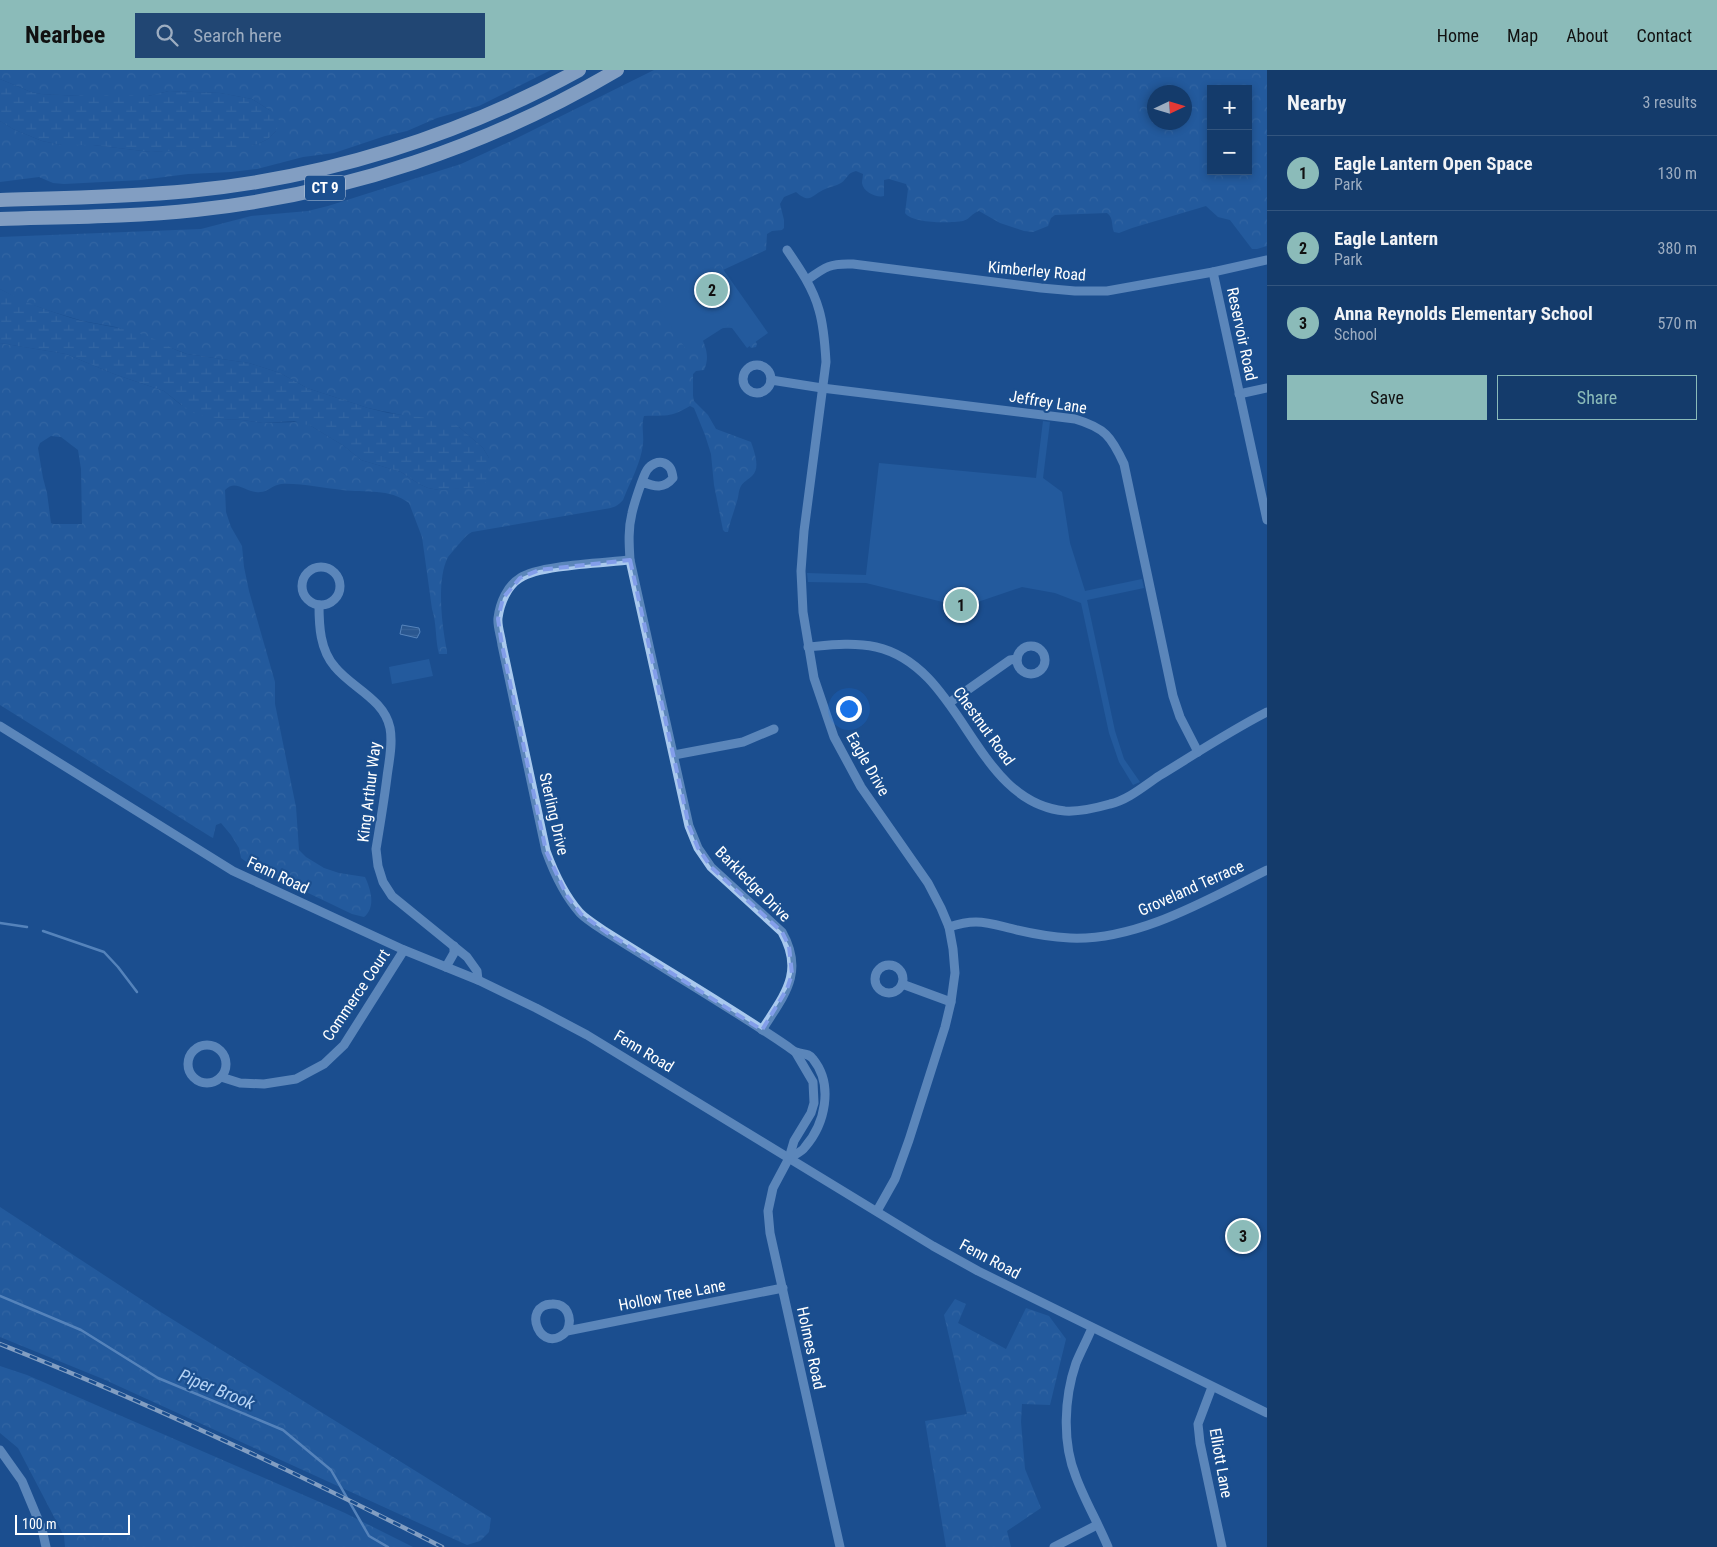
<!DOCTYPE html>
<meta charset="utf-8">
<style>
body{margin:0;font-family:"Roboto Condensed",sans-serif;background:#214673;color:#f1f3f6}
.controls{position:absolute;right:15px;top:15px;display:grid;overflow:hidden;border-radius:0px;box-shadow:0 2px 8px #0003}
.controls button{width:45px;height:45px;display:grid;place-items:center;padding:0;border:0;border-bottom:1px solid #33557e;background:#143b6b;color:#f1f3f6;font:25px sans-serif}
.compass{position:absolute;left:1147px;top:15px;width:45px;height:45px;border-radius:50%;background:#143b6b;box-shadow:0 2px 8px #0003;rotate:86deg}
.scale{position:absolute;left:15px;bottom:12px;width:115px;box-sizing:border-box;padding-left:5px;border:2px solid #fff;border-top:0;font-size:14px;line-height:18px;white-space:nowrap;color:#fff;-webkit-text-stroke:4px #1b4f8f;paint-order:stroke}
.you{position:absolute;left:848px;top:638px;width:18px;height:18px;margin:-12px;border:4px solid #fff;border-radius:50%;background:#1a73e8;box-shadow:0 0 0 8px #1a73e833}
.badge{display:grid;place-items:center;width:32px;height:32px;border-radius:50%;background:#8bbbb9;color:#111;font-size:16px;font-weight:700}
.pin{position:absolute;translate:-50% -50%;border:2px solid #fff;box-shadow:0 1px 5px #0006}
.list{margin:0;padding:0;list-style:none}
h2{display:flex;justify-content:space-between;align-items:center;height:65px;margin:0;padding:0 20px;font-size:21px}
h2 small{font-size:16px;font-weight:400;color:#9dadc1}
.list li{display:grid;grid-template-columns:32px 1fr auto;gap:15px;align-items:center;box-sizing:border-box;height:75px;padding:0 20px;border-top:1px solid #33557e}
.list b{display:block;font-size:19px;white-space:nowrap}
.list p{margin:0;font-size:16px;white-space:nowrap;color:#9dadc1}
.list em{font-size:16px;font-style:normal;color:#9dadc1}
.actions{display:flex;gap:10px;padding:15px 20px}
.actions a{flex:1;padding:11px 0;border:1px solid #8bbbb9;border-radius:0px;text-align:center;font-size:18px;color:#8bbbb9}
.actions .main{background:#8bbbb9;color:#111}
.icon{flex:none;width:28px;height:28px;fill:none;stroke:currentColor;stroke-width:2;stroke-linecap:round;stroke-linejoin:round}
.map{position:relative;flex:none;width:1267px;height:1477px;overflow:hidden}
header{display:flex;align-items:center;gap:30px;box-sizing:border-box;height:70px;padding:0 25px;background:#8bbbb9;color:#111}
header strong{font-size:24px}
nav{display:flex;gap:28px;margin-inline-start:auto;font-size:18px}
.search{width:350px;height:45px;background:#214673;display:flex;align-items:center;gap:12px;box-sizing:border-box;padding:0 18px;border-radius:0px;color:#9dadc1;font-size:19px}
main{display:flex}
aside{flex:1;background:#143b6b}
.map>svg:first-child{display:block}
.forest{fill:url(#forest-crowns);fill-rule:evenodd}
.wetland{fill:url(#wetland-marsh)}
.park{fill:#2e69ad}
.water{fill:url(#water-rules);stroke:#9cc4f0}
.lines{fill:none;stroke-linecap:round;stroke-linejoin:round}
.stream{stroke:#9cc4f0;stroke-width:2.5}
.minor{stroke:#a9c9ee;stroke-width:9}
.highway{stroke:#fff;stroke-width:14}
.rail-casing{stroke:#fff;stroke-width:4.5}
.rail{stroke:#1b4f8f;stroke-width:2.5;stroke-dasharray:8;stroke-linecap:butt}
.marked{fill:none;stroke:#839eea;stroke-width:4;stroke-dasharray:10 6;stroke-linejoin:round}
.labels{text-anchor:middle;dominant-baseline:central;stroke-width:4.5;stroke-linejoin:round;paint-order:stroke}
.shield{fill:#1b4f8f;stroke:#bbcadd;stroke-width:1}
.shield-label{font-size:15px;font-weight:bold;fill:#fff}
.street-label{font-size:16px;fill:#fff;stroke:#1b4f8f}
.water-label{font-size:18px;font-style:italic;fill:#b5d3f5;stroke:#1b4f8f}
</style>
<header>
<strong>Nearbee</strong>
<div class="search"><svg class="icon" aria-label="search" viewBox="0 0 24 24"><circle cx="10" cy="10" r="6"/><path d="M15 15l6 6"/></svg>Search here</div>
<nav><a>Home</a><a>Map</a><a>About</a><a>Contact</a></nav>
</header>
<main>
<div class="map">
<svg width="1267" height="1477" viewBox="0 0 1267 1477">
<defs>
<pattern id="forest-crowns" width="20" height="18" patternUnits="userSpaceOnUse" patternTransform="scale(1.25)"><rect width="20" height="18" fill="#2e69ad"/><path d="M2 6a3 3 0 1 1 6 0M12 15a3 3 0 1 1 6 0" fill="none" stroke="#4d80b9"/></pattern>
<pattern id="wetland-marsh" width="20" height="14" patternUnits="userSpaceOnUse" patternTransform="scale(1.25)"><rect width="20" height="14" fill="#2e69ad"/><path d="M1 5h8M5 5V1M11 12h8M15 12V8" fill="none" stroke="#4d80b9"/></pattern>
<pattern id="water-rules" width="6" height="5" patternUnits="userSpaceOnUse" patternTransform="scale(1.25)"><rect width="6" height="5" fill="#3c6290"/><path d="M0 2.5h6" fill="none" stroke="#597aa1"/></pattern>
</defs>
<rect width="100%" height="100%" fill="#1b4f8f"/>
<g class="forest">
<polygon points="0,0 551,0 479,36 437,48 407,61 385,66 334,83 303,87 257,99 231,102 188,104 141,110 64,114 53,113 39,107 0,112 0,51 13,59 42,71 62,75 93,75 151,82 258,74 268,69 276,61 271,41 252,29 220,23 169,21 148,26 81,26 41,24 31,22 0,9"/>
<path d="M654,0H1267V176L1257,179H1252L1230,150L1218,147L1206,136L1132,158L1119,163L1114,162C1111,156 1114,148 1107,143L1055,145L1051,148L1048,156L1033,162L1024,161L1000,153L979,141C972,143 970,149 963,151C950,153 913,154 905,143L908,119L906,114L889,109L884,110V126C877,128 863,122 862,113C862,110 863,107 863,104L856,101C847,103 848,108 841,113C836,116 829,117 823,120C811,126 810,134 796,122L784,127L780,134L784,150V158L782,160L772,161L767,164L766,180L723,200L750,263L757,274L756,277L751,278C748,274 747,267 744,264C731,252 714,260 700,264C706,277 710,287 704,300L696,301L693,304V326L694,331L708,345L716,359L751,372C754,381 761,398 752,406C748,410 744,411 741,416C738,421 739,426 737,431C734,442 730,451 728,462H725L723,460L714,415L711,384L705,365L694,338L690,336C670,348 665,345 644,346C641,356 644,364 643,374C641,393 630,412 623,430C618,436 613,438 605,439L472,462C466,465 463,470 458,475C455,479 451,483 448,487C436,510 442,557 447,581V584H439C435,569 437,554 432,539L422,467L409,433C389,418 366,423 342,420C322,418 302,413 281,414C272,415 268,422 260,422C247,424 236,408 225,420L226,442L231,457L242,476L244,497L249,521L275,612V634L296,737L299,780L306,787L324,798L339,803L365,807C371,820 376,837 364,847L352,844L252,796L241,788L239,778L231,765L221,753L216,755L213,768L211,767L0,635V273L66,284L114,304L164,321L181,335L221,349L242,350L263,353L301,352L311,356L344,376L361,390L401,402L419,414L428,418L439,420L460,418L489,388L483,378L459,357L368,338L307,318L280,303L249,293L187,284L116,257L83,251L53,242L22,231L0,219V167L201,159L251,146L308,141L328,136L461,94L511,71ZM1211,19H1248V101H1211ZM1154,22H1184V52H1154ZM51,366L61,367L78,380L81,399L82,454H53L51,453L47,423L43,408L38,378L40,373Z"/>
<polygon points="0,1137 159,1241 491,1448 489,1462 480,1471 467,1475 103,1309 0,1267"/>
<polygon points="955,1229 966,1234 958,1253 1006,1279 1026,1238 1049,1246 1066,1269 1050,1335 1022,1334 1021,1352 1025,1399 1041,1438 1007,1461 1011,1477 946,1477 925,1351 967,1344 944,1245"/>
<polygon points="0,1296 27,1305 345,1443 413,1477 65,1477 64,1466 18,1378 0,1363"/>
</g>
<g class="wetland">
<polygon points="0,9 31,22 41,24 81,26 148,26 169,21 220,23 252,29 271,41 280,51 276,61 268,69 258,74 238,77 151,82 93,75 62,75 42,71 13,59 0,51"/>
<path d="M0,219C26,233 53,243 82,251C104,256 128,258 149,267C162,272 173,280 187,284L249,293L280,303L307,318L368,338L388,343L450,351L459,357L483,378L489,388V409L481,417L439,420L428,418L419,414L401,402L361,390L344,376L311,356L294,351L263,353L242,350L221,349L199,345L189,341L164,321L114,304L66,284L0,273Z"/>
</g>
<g class="park">
<polygon points="720,195 768,263 747,278 729,254 687,281 660,240"/>
<polygon points="1043,351 1050,352 1043,408 1062,422 1070,473 1085,521 1142,509 1144,518 1087,530 1115,661 1124,689 1140,712 1133,715 1119,692 1109,663 1081,533 1055,523 1022,517 963,537 866,513 808,512 807,503 866,505 879,393 1036,408"/>
<polygon points="429,589 433,606 392,614 389,597"/>
</g>
<polygon class="water" points="402,555 419,558 420,562 417,568 400,564"/>
<g class="lines">
<g class="stream">
<polyline points="0,853 27,857"/>
<polyline points="43,861 104,882 118,897 137,922"/>
<polyline points="0,1226 81,1260 158,1308 283,1360 331,1400 369,1466 388,1477"/>
</g>
<g class="minor">
<path d="M787,180C800,199 813,218 819,240C824,257 825,274 826,292L804,461L801,501L803,542L814,608L834,667L861,717L928,813L941,838L949,857L953,879L955,903L951,932L945,957L909,1070L895,1109L877,1141"/>
<polyline points="1213,202 1267,450"/>
<path d="M807,210C825,197 830,193 853,194L1041,218L1075,221H1107L1213,202L1267,190"/>
<circle cx="757" cy="309" r="14"/>
<path d="M771,310L822,318L1075,349C1105,358 1111,366 1124,394L1173,626L1180,647L1198,682"/>
<polyline points="1239,324 1267,318"/>
<path d="M643,412C655,417 664,419 673,408C672,401 671,396 664,393C658,391 651,394 647,400C643,406 634,434 632,443C628,459 629,474 630,490L689,756L698,778L711,797L782,862C805,903 784,925 762,960"/>
<path d="M630,490C604,493 539,495 520,508C507,516 500,533 498,548C497,556 501,566 502,575L546,781C554,803 564,825 580,843C587,850 597,856 606,862C666,900 728,936 787,976C790,978 793,981 796,982C803,985 808,982 813,989C834,1015 825,1054 805,1077C802,1082 794,1085 789,1088"/>
<circle cx="321" cy="516" r="19"/>
<path d="M319,535C319,556 320,580 335,597C352,618 384,629 390,658C393,674 389,691 387,707C384,731 380,755 376,779L378,796L383,812L392,826L467,887L477,901L478,910"/>
<circle cx="1031" cy="590" r="14"/>
<path d="M808,577C830,575 853,572 876,577C964,597 973,732 1065,741C1080,742 1096,738 1110,734C1128,730 1144,716 1159,706C1195,684 1230,661 1267,642"/>
<polyline points="949,633 1010,590 1017,589"/>
<polyline points="0,656 233,801 404,880 478,910 536,938 587,965 933,1176 978,1201 1267,1343"/>
<polyline points="674,685 743,672 774,659"/>
<path d="M949,857C958,854 967,852 976,852C990,852 1003,857 1017,860C1034,864 1052,867 1070,868C1138,871 1208,829 1267,800"/>
<circle cx="889" cy="909" r="14"/>
<polyline points="446,897 454,883 454,876"/>
<polyline points="902,914 951,932"/>
<circle cx="207" cy="994" r="19"/>
<polyline points="796,983 813,1012 814,1033 811,1043 794,1071 789,1088 773,1118 768,1141 770,1163 840,1477"/>
<polyline points="221,1007 240,1013 264,1014 296,1009 324,994 344,975 404,880"/>
<path d="M1092,1258C1087,1270 1081,1281 1076,1293C1064,1328 1062,1373 1076,1407C1085,1431 1098,1453 1108,1477"/>
<path d="M567,1261C573,1248 567,1233 552,1234C520,1235 541,1288 567,1261L783,1218"/>
<polyline points="1212,1317 1198,1354 1200,1373 1222,1477"/>
<polyline points="0,1380 22,1411 42,1459 46,1477"/>
<polyline points="1054,1477 1097,1455"/>
</g>
<g class="highway">
<path d="M0,130C63,128 126,127 189,121C325,108 459,66 579,0"/>
<path d="M0,149C65,147 131,147 196,140C345,124 489,76 617,0"/>
</g>
<g class="rail-casing">
<path id="rail" d="M0,1274C152,1334 297,1403 442,1477"/>
</g>
<use href="#rail" class="rail"/>
</g>
<path d="M0 0H1267V1477H0ZM630,490L689,756L698,778L711,797L782,862L789,876L792,904L787,919L762,960L606,862L581,844L567,826L546,781L502,575L498,549L503,528L520,508L539,500Z" fill="#1b4f8f" fill-opacity=".55" fill-rule="evenodd"/>
<path class="marked" d="M630,490L689,756L698,778L711,797L782,862L789,876L792,904L787,919L762,960L606,862L581,844L567,826L546,781L502,575L498,549L503,528L520,508L539,500Z"/>
<g class="labels">
<rect class="shield" x="305" y="105.5" width="40" height="25" rx="4"/>
<g class="shield-label">
<text x="325" y="118">CT 9</text>
</g>
<g class="street-label">
<text transform="translate(1037 201) rotate(5)">Kimberley Road</text>
<text transform="translate(1242 264) rotate(78)">Reservoir Road</text>
<text transform="translate(1048 332) rotate(9)">Jeffrey Lane</text>
<text transform="translate(984 656) rotate(54)">Chestnut Road</text>
<text transform="translate(868 694) rotate(60)">Eagle Drive</text>
<text transform="translate(369 722) rotate(-83)">King Arthur Way</text>
<text transform="translate(554 744) rotate(77)">Sterling Drive</text>
<text transform="translate(278 805) rotate(25)">Fenn Road</text>
<text transform="translate(753 814) rotate(45)">Barkledge Drive</text>
<text transform="translate(1191 818) rotate(-24)">Groveland Terrace</text>
<text transform="translate(356 925) rotate(-56)">Commerce Court</text>
<text transform="translate(644 981) rotate(31)">Fenn Road</text>
<text transform="translate(990 1189) rotate(28)">Fenn Road</text>
<text transform="translate(672 1225) rotate(-11)">Hollow Tree Lane</text>
<text transform="translate(811 1278) rotate(78)">Holmes Road</text>
<text transform="translate(1221 1393) rotate(80)">Elliott Lane</text>
</g>
<g class="water-label">
<text transform="translate(217 1319) rotate(22)">Piper Brook</text>
</g>
</g>
</svg>
<div class="controls">
<button>+</button>
<button>−</button>
</div>
<svg class="compass" viewBox="-18 -18 36 36"><path d="M0-13l5 13h-10z" fill="#e53935"/><path d="M0 13l5-13h-10z" fill="#9dadc1"/></svg>
<div class="scale">100 m</div>
<div class="you"></div>
<div class="pin badge" style="left:961px;top:535px">1</div>
<div class="pin badge" style="left:712px;top:220px">2</div>
<div class="pin badge" style="left:1243px;top:1166px">3</div>
</div>
<aside>
<h2>Nearby<small>3 results</small></h2>
<ul class="list">
<li><span class="badge">1</span><div><b>Eagle Lantern Open Space</b><p>Park</p></div><em>130 m</em></li>
<li><span class="badge">2</span><div><b>Eagle Lantern</b><p>Park</p></div><em>380 m</em></li>
<li><span class="badge">3</span><div><b>Anna Reynolds Elementary School</b><p>School</p></div><em>570 m</em></li>
</ul>
<div class="actions"><a class="main">Save</a><a>Share</a></div>
</aside>
</main>
